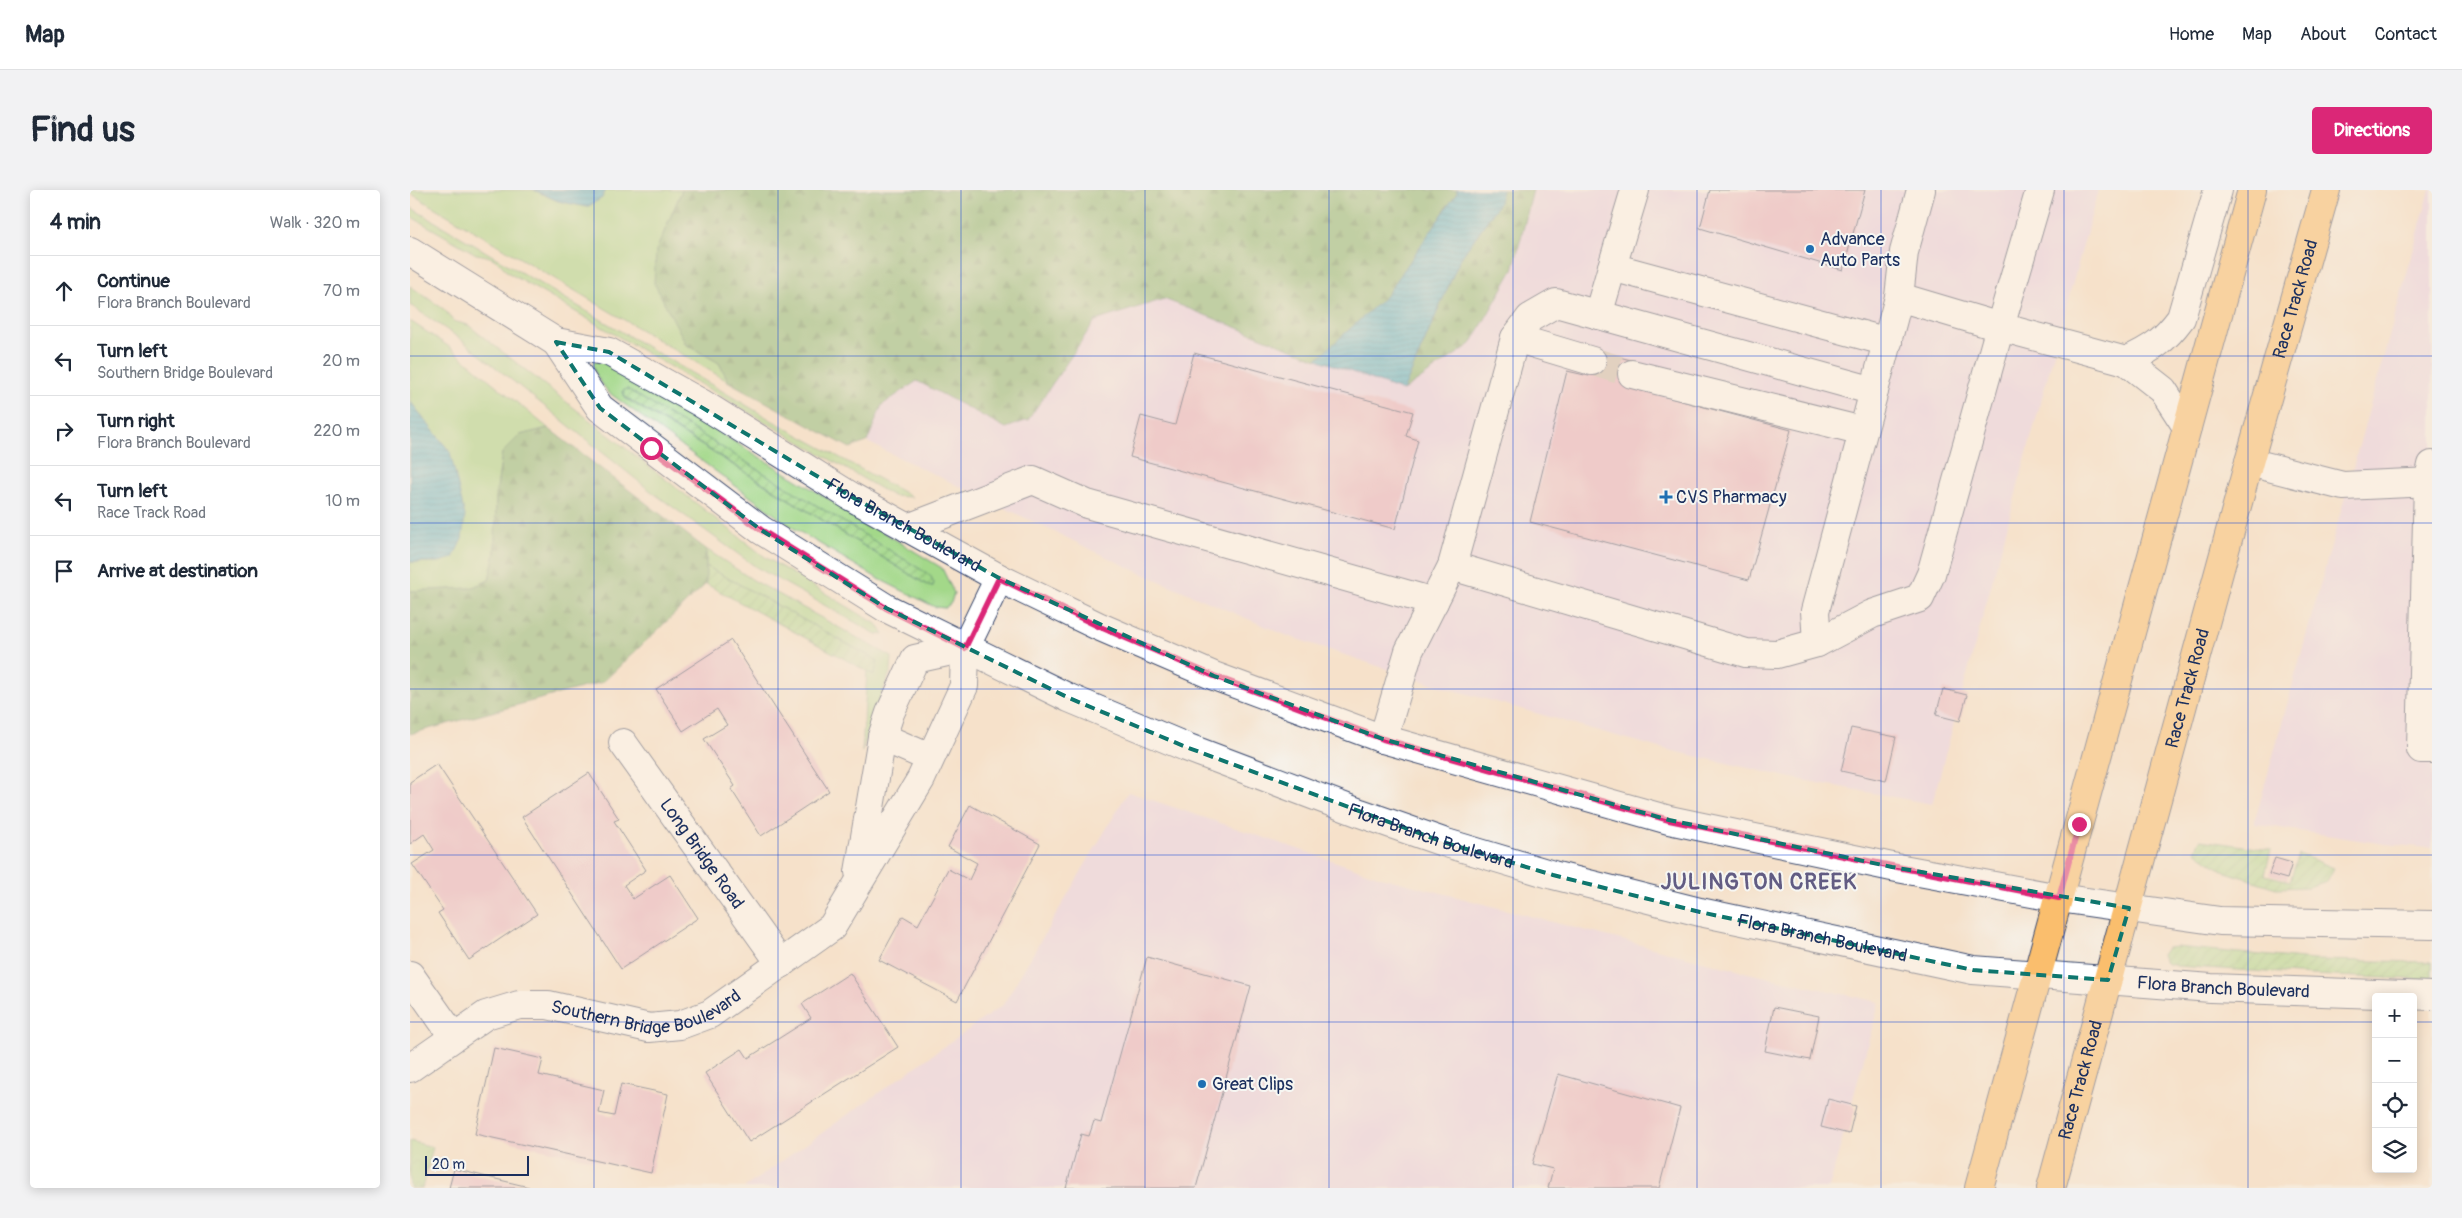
<!DOCTYPE html>
<meta charset="utf-8">
<style>
body{margin:0;font-family:Pangolin,sans-serif;background:#f2f2f3;color:#1f2937}
.controls{position:absolute;right:15px;bottom:15px;display:grid;overflow:hidden;border-radius:5px;box-shadow:0 2px 12px #0003}
.controls button{width:45px;height:45px;display:grid;place-items:center;padding:0;border:0;border-bottom:1px solid #e0e1e3;background:#fff;color:#1f2937;font:25px sans-serif}
.scale{position:absolute;left:15px;bottom:12px;width:104px;box-sizing:border-box;padding-left:5px;border:2px solid #1b2f5e;border-top:0;font-size:14px;line-height:18px;white-space:nowrap;color:#1b2f5e;-webkit-text-stroke:4px #f6f6f2;paint-order:stroke}
.stop{position:absolute;width:15px;height:15px;margin:-11px;border:4px solid #db2777;border-radius:50%;background:#fff}
.stop.end{background:#db2777;border-color:#fff;box-shadow:0 1px 5px #0008}
.list{margin:0;padding:0;list-style:none}
h2{display:flex;justify-content:space-between;align-items:center;height:65px;margin:0;padding:0 20px;font-size:21px}
h2 small{font-size:16px;font-weight:400;color:#747a83}
.list li{display:grid;grid-template-columns:32px 1fr auto;gap:15px;align-items:center;box-sizing:border-box;height:70px;padding:0 20px;border-top:1px solid #e0e1e3}
.list b{display:block;font-size:19px;white-space:nowrap}
.list p{margin:0;font-size:16px;white-space:nowrap;color:#747a83}
.list em{font-size:16px;font-style:normal;color:#747a83}
.icon{flex:none;width:28px;height:28px;fill:none;stroke:currentColor;stroke-width:2;stroke-linecap:round;stroke-linejoin:round}
.map{position:relative;flex:none;width:2022px;height:998px;overflow:hidden;border-radius:5px}
header{display:flex;align-items:center;gap:30px;box-sizing:border-box;height:70px;padding:0 25px;background:#fff;border-bottom:1px solid #e0e1e3}
header strong{font-size:24px}
nav{display:flex;gap:28px;margin-inline-start:auto;font-size:18px}
.intro{display:flex;align-items:center;justify-content:space-between;box-sizing:border-box;height:120px;padding:0 30px}
h1{margin:0;font-size:35px}
.button{padding:12px 22px;border-radius:5px;background:#db2777;color:#fff;font-size:18px;font-weight:700}
main{display:flex;gap:30px;padding:0 30px}
aside{flex:1;background:#fff;border-radius:5px;box-shadow:0 2px 12px #0003}
.map>svg:first-child{display:block}
.built{fill:#e7d2ef}
.grass{fill:#a3d889;stroke:#5f8474;fill-rule:evenodd}
.forest{fill:url(#forest-firs);stroke:#4e746a}
.park{fill:url(#park-crowns);stroke:#5f8474}
.garden{fill:url(#garden-furrows);stroke:#5f8474}
.water{fill:url(#water-rules);stroke:#367196}
.building{fill:#e6b0c7}
.lines{fill:none;stroke-linecap:round;stroke-linejoin:round}
.minor-tunnel{stroke:#c9bdb4;stroke-width:28;stroke-dasharray:28 14;stroke-linecap:butt}
.minor-casing{stroke:#3c4a6e;stroke-width:30}
.major-casing{stroke:#3c4a6e;stroke-width:30}
.minor{stroke:#fff;stroke-width:28}
.major{stroke:#fabe6d;stroke-width:28}
.route{stroke:#db2777;stroke-width:6}
.marked{fill:none;stroke:#0f766e;stroke-width:4;stroke-dasharray:10 6;stroke-linejoin:round}
.grid{fill:none;stroke:#1d4ed8;stroke-width:1;stroke-opacity:0.55}
.poi-dot{fill:#1f6fb2;stroke:#f6f6f2;stroke-width:2}
.labels{text-anchor:middle;dominant-baseline:central;stroke-width:4;stroke-linejoin:round;paint-order:stroke}
.poi-label{font-size:18px;fill:#1b2f5e;stroke:#f6f6f2;text-anchor:start}
.street-label{font-size:18px;fill:#1b2f5e;stroke:#f6f6f2}
.district-label{font-size:22px;font-weight:bold;letter-spacing:1px;fill:#625c83;stroke:#f6f6f2}
</style>
<header>
<strong>Map</strong>
<nav><a>Home</a><a>Map</a><a>About</a><a>Contact</a></nav>
</header>
<div class="intro"><h1>Find us</h1><a class="button">Directions</a></div>
<main>
<aside>
<h2>4 min<small>Walk · 320 m</small></h2>
<ul class="list">
<li><svg class="icon" aria-label="ahead" viewBox="0 0 24 24"><path d="M12 20V5M6 11l6-6 6 6"/></svg><div><b>Continue</b><p>Flora Branch Boulevard</p></div><em>70 m</em></li>
<li><svg class="icon" aria-label="left" viewBox="0 0 24 24"><path d="M17 20v-9H6M10 6l-5 5 5 5"/></svg><div><b>Turn left</b><p>Southern Bridge Boulevard</p></div><em>20 m</em></li>
<li><svg class="icon" aria-label="right" viewBox="0 0 24 24"><path d="M7 20v-9h11M14 6l5 5-5 5"/></svg><div><b>Turn right</b><p>Flora Branch Boulevard</p></div><em>220 m</em></li>
<li><svg class="icon" aria-label="left" viewBox="0 0 24 24"><path d="M17 20v-9H6M10 6l-5 5 5 5"/></svg><div><b>Turn left</b><p>Race Track Road</p></div><em>10 m</em></li>
<li><svg class="icon" aria-label="arrive" viewBox="0 0 24 24"><path d="M6 21V4h12l-3 4 3 4H6"/></svg><div><b>Arrive at destination</b></div></li>
</ul>
</aside>
<div class="map">
<svg width="2022" height="998" viewBox="0 0 2022 998">
<defs>
<pattern id="forest-firs" width="22" height="20" patternUnits="userSpaceOnUse" patternTransform="scale(1.25)"><rect width="22" height="20" fill="#82b875"/><path d="M5 1l3.5 6h-7zM16 11l3.5 6h-7z" fill="#6a9663"/></pattern>
<pattern id="park-crowns" width="20" height="18" patternUnits="userSpaceOnUse" patternTransform="scale(1.25)"><rect width="20" height="18" fill="#a3d889"/><path d="M2 6a3 3 0 1 1 6 0M12 15a3 3 0 1 1 6 0" fill="none" stroke="#8cba79"/></pattern>
<pattern id="garden-furrows" width="10" height="10" patternUnits="userSpaceOnUse" patternTransform="scale(1.25)"><rect width="10" height="10" fill="#a3d889"/><path d="M-1 1l2-2M0 10L10 0M9 11l2-2" fill="none" stroke="#8cba79"/></pattern>
<pattern id="water-rules" width="6" height="5" patternUnits="userSpaceOnUse" patternTransform="scale(1.25)"><rect width="6" height="5" fill="#50b3ce"/><path d="M0 2.5h6" fill="none" stroke="#4292aa"/></pattern>
</defs>
<rect width="100%" height="100%" fill="#f6f6f2"/>
<filter id="ink" filterUnits="userSpaceOnUse"><feTurbulence type="fractalNoise" baseFrequency=".02" numOctaves="2"/><feDisplacementMap in="SourceGraphic" scale="10" xChannelSelector="R" yChannelSelector="G"/><feConvolveMatrix kernelMatrix="1 2 1 2 8 2 1 2 1" color-interpolation-filters="sRGB"/></filter>
<filter id="wash" filterUnits="userSpaceOnUse"><feTurbulence type="fractalNoise" baseFrequency=".0096" numOctaves="4" result="noise"/><feDisplacementMap in="SourceGraphic" scale="20" xChannelSelector="R" yChannelSelector="G"/><feGaussianBlur stdDeviation="1.12" result="paint"/><feColorMatrix in="noise" values="0 0 0 0 0 0 0 0 0 0 0 0 0 0 0 0 0 1.4 0 .05"/><feComposite in="paint" operator="in"/></filter>
<g filter="url(#wash)">
<rect width="100%" height="100%" fill="#f5e1ca"/>
<g class="built">
<polygon points="1047,0 1092,0 1088,15 1050,69 994,200 1103,80 1123,0 1688,0 1522,614 1382,588 1246,557 1019,493 878,446 722,379 457,252 472,215 507,191 596,238 618,230 685,131 754,109 907,169 1047,3"/>
<polygon points="2020,0 2022,0 2022,658 1975,654 1844,634"/>
<polygon points="718,602 974,688 1338,783 1469,812 1419,998 334,998 593,815"/>
</g>
<g class="grass">
<polygon points="0,0 124,0 148,11 177,17 192,8 196,0 272,0 246,61 275,154 309,173 319,192 0,3"/>
<path d="M0,17L363,231L502,307L483,306L97,82C89,70 81,66 66,64L0,26Z"/>
<polygon points="0,96 35,120 43,131 58,135 355,367 468,435 474,445 466,444 346,377 242,302 49,148 0,115"/>
<polygon points="0,131 38,156 138,238 110,245 92,263 86,306 85,363 79,390 61,398 0,401 0,372 29,372 40,262 0,211"/>
<path d="M190,170L532,378L544,403L541,413L535,418L525,417L467,388L380,336L198,202C192,193 181,182 184,171ZM217,199L455,346L523,396L517,395L215,208L213,201Z"/>
<polygon points="296,359 343,390 482,467 481,480 461,531 452,562 457,481 464,485 468,471 296,376"/>
</g>
<g class="forest">
<polygon points="272,0 1047,0 1047,3 976,106 907,169 754,109 685,131 618,230 596,238 507,191 472,215 457,252 440,258 319,192 309,173 276,154 244,93 246,61"/>
<polygon points="1092,0 1123,0 1103,80 1061,154 993,201 1050,69 1088,15"/>
<polygon points="138,238 296,359 296,394 193,492 0,544 0,401 61,398 79,390 85,363 86,306 92,263 110,245"/>
</g>
<polygon class="park" points="0,951 23,957 12,998 0,998"/>
<g class="garden">
<polygon points="217,199 520,385 524,393 523,396 517,395 215,207 213,201"/>
<polygon points="296,376 468,471 464,485 296,394"/>
<polygon points="1790,650 1861,660 1855,685 1880,691 1889,664 1924,678 1917,691 1898,697 1866,698 1813,681 1785,661"/>
<polygon points="1766,757 1904,770 2022,772 2022,790 1902,785 1767,776 1756,773 1752,765 1757,758"/>
</g>
<g class="water">
<polygon points="124,0 196,0 192,8 177,17 148,11"/>
<polygon points="1047,0 1092,0 1088,15 1050,69 993,201 907,169 976,106 1047,3"/>
<polygon points="0,211 40,262 55,326 52,349 43,368 29,372 0,372"/>
</g>
<g id="blocks">
<g class="building">
<polygon points="1300,0 1455,0 1433,80 1290,38"/>
<polygon points="1185,161 1225,171 1219,197 1381,240 1339,390 1120,332 1157,181 1179,186"/>
<polygon points="784,163 1003,222 996,246 1008,250 985,339 720,267 731,226 765,235"/>
<polygon points="321,450 419,601 351,646 321,599 325,596 294,549 317,535 307,519 273,541 246,499"/>
<polygon points="1533,499 1557,505 1550,531 1526,525"/>
<polygon points="1441,538 1486,547 1476,591 1431,581"/>
<polygon points="27,574 127,724 59,770 28,723 33,720 2,674 24,660 14,644 0,654 0,592"/>
<polygon points="179,583 209,629 204,631 236,680 214,695 223,709 260,685 288,728 211,779 112,627"/>
<polygon points="560,615 630,654 547,811 469,770 493,726 508,735 538,679 559,690 567,673 538,657"/>
<polygon points="1865,668 1882,673 1877,689 1859,684"/>
<polygon points="737,767 841,796 786,998 656,998 671,944 679,946 684,931 691,933"/>
<polygon points="440,783 488,857 339,952 295,883 332,859 338,868 401,828 392,814"/>
<polygon points="1364,817 1409,826 1400,870 1355,861"/>
<polygon points="84,858 133,869 129,885 194,900 189,923 204,926 211,894 258,904 241,983 65,944"/>
<polygon points="1148,884 1270,918 1249,998 1138,998 1143,979 1122,974"/>
<polygon points="1418,909 1446,916 1439,944 1411,937"/>
<polygon points="44,979 119,997 119,998 39,998"/>
</g>
</g>
</g>
<g filter="url(#ink)">
<use href="#blocks" fill-opacity="0" stroke="#3c4a6e" stroke-width="1"/>
<g class="lines">
<polyline class="minor-tunnel" points="1182,171 1222,184"/>
<g class="minor-casing">
<g id="minor">
<polyline points="1225,0 1202,77 1478,152"/>
<path id="s1" d="M0,61L146,152L199,162L291,213L442,307L589,388L688,436L804,486L973,549L1259,630L1482,677L1649,708L1810,731L2022,735"/>
<polyline points="1489,107 1494,62 1511,0"/>
<polyline points="1188,125 1202,77"/>
<polyline points="1105,148 1182,171"/>
<path id="s2" d="M146,152L190,218L351,340L476,418L659,508L776,557L950,623L1033,652L1143,685L1290,722L1563,780L1801,798L2022,806"/>
<path d="M1716,171C1742,159 1754,151 1771,128L1808,0"/>
<polyline points="1222,184 1453,241"/>
<polyline points="1839,272 1933,296 2022,292"/>
<polyline points="2022,275 2018,293 2011,559 2022,559"/>
<polyline points="498,338 623,290 677,314 1024,412"/>
<polyline points="1042,376 1336,463 1367,464 1407,453 1462,424 1510,408 1521,384 1590,137 1716,171 1753,200 1777,237"/>
<polyline points="1407,453 1405,421 1464,201"/>
<polyline points="472,547 520,568"/>
<polyline points="973,549 999,461 1042,376 1105,148 1120,128 1146,113 1464,201 1489,107 1590,137 1630,0"/>
<path id="s3" d="M213,553L371,774"/>
<polyline points="449,682 472,547 480,523 505,469 555,458"/>
<polyline points="0,785 43,846"/>
<path id="s4" d="M0,878L76,825L109,815H138L239,838L270,835L300,824L422,737L511,589L554,496L555,458L589,388"/>
</g>
</g>
<g class="major-casing">
<g id="major">
<polyline points="1569,998 1842,0"/>
<path id="s5" d="M1641,998L1839,272L1916,0"/>
</g>
</g>
<use href="#minor" class="minor"/>
<use href="#major" class="major"/>
</g>
</g>
<g class="lines" filter="url(#ink)">
<polyline class="route" points="241,258 351,340 476,418 555,458 589,388 688,436 804,486 973,549 1259,630 1482,676 1649,708 1669,634"/>
</g>
<path d="M0 0H2022V998H0ZM146,152L199,162L442,307L589,388L804,486L973,549L1259,630L1482,677L1719,718L1698,790L1563,780L1290,722L1143,685L1033,652L776,557L659,508L476,418L351,340L190,218Z" fill="#f5e1ca" fill-opacity=".55" fill-rule="evenodd"/>
<path class="marked" d="M146,152L199,162L442,307L589,388L804,486L973,549L1259,630L1482,677L1719,718L1698,790L1563,780L1290,722L1143,685L1033,652L776,557L659,508L476,418L351,340L190,218Z"/>
<path class="grid" d="M184,0V998M368,0V998M551,0V998M735,0V998M919,0V998M1103,0V998M1287,0V998M1471,0V998M1654,0V998M1838,0V998M0,166H2022M0,333H2022M0,499H2022M0,665H2022M0,832H1966M2003,832H2022"/>
<g class="poi-dot">
<circle cx="1400" cy="59" r="5"/>
<path d="M1253.5 299.5h5v5h5v5h-5v5h-5v-5h-5v-5h5z"/>
<circle cx="792" cy="894" r="5"/>
</g>
<g class="labels">
<g class="poi-label">
<text x="1410" y="49">Advance<tspan x="1410" dy="21">Auto Parts</tspan></text>
<text x="1266" y="307">CVS Pharmacy</text>
<text x="802" y="894">Great Clips</text>
</g>
<g class="street-label">
<text stroke="none"><textPath href="#s5" startOffset="922">Race Track Road</textPath></text>
<text stroke="none"><textPath href="#s1" startOffset="568">Flora Branch Boulevard</textPath></text>
<text stroke="none"><textPath href="#s5" startOffset="518">Race Track Road</textPath></text>
<text stroke="none"><textPath href="#s2" startOffset="1020">Flora Branch Boulevard</textPath></text>
<text stroke="none"><textPath href="#s3" startOffset="136">Long Bridge Road</textPath></text>
<text stroke="none"><textPath href="#s2" startOffset="1425">Flora Branch Boulevard</textPath></text>
<text stroke="none"><textPath href="#s2" startOffset="1830">Flora Branch Boulevard</textPath></text>
<text stroke="none"><textPath href="#s4" startOffset="259">Southern Bridge Boulevard</textPath></text>
<text stroke="none"><textPath href="#s5" startOffset="112">Race Track Road</textPath></text>
</g>
<g class="district-label">
<text x="1349" y="692">JULINGTON CREEK</text>
</g>
</g>
</svg>
<div class="controls">
<button>+</button>
<button>−</button>
<button><svg class="icon" aria-label="locate" viewBox="0 0 24 24"><circle cx="12" cy="12" r="6"/><path d="M12 2v4M12 18v4M2 12h4M18 12h4"/></svg></button>
<button><svg class="icon" aria-label="layers" viewBox="0 0 24 24"><path d="M12 4l9 5-9 5-9-5zM3 14l9 5 9-5"/></svg></button>
</div>
<div class="scale">20 m</div>
<div class="stop" style="left:241px;top:258px"></div>
<div class="stop end" style="left:1669px;top:634px"></div>
</div>
</main>
